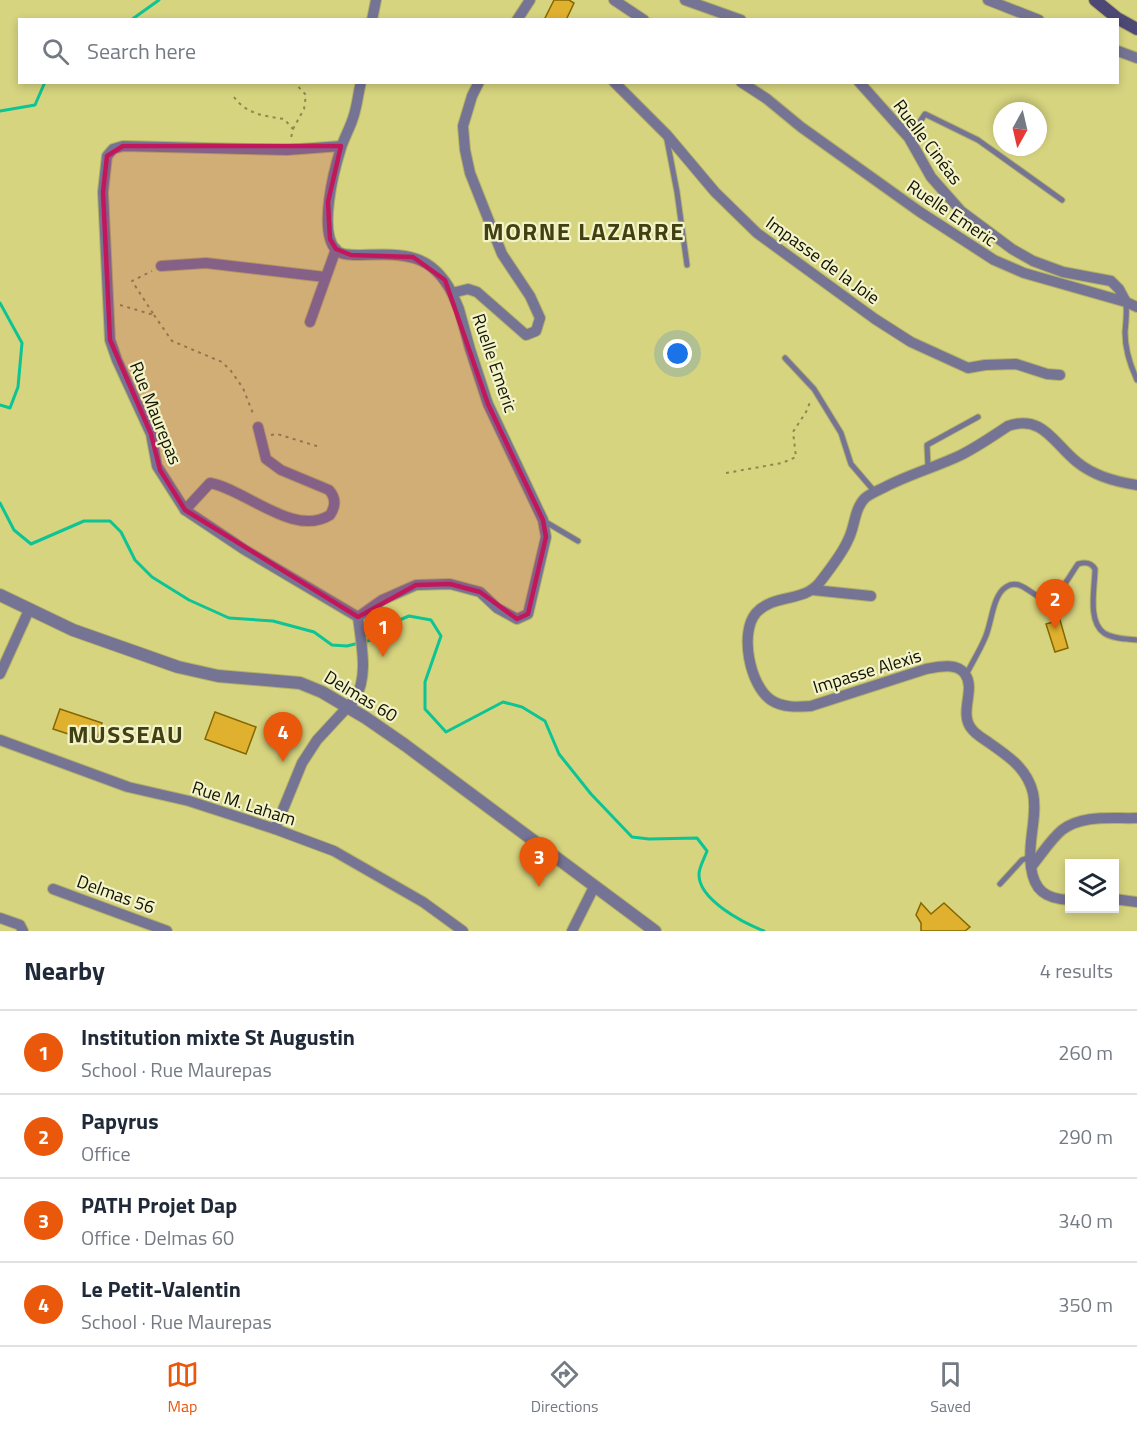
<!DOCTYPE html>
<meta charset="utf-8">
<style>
body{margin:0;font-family:"Titillium Web",sans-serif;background:#f2f2f3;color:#1f2937}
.controls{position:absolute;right:18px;bottom:18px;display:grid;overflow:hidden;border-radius:0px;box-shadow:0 3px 9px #0003}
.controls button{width:54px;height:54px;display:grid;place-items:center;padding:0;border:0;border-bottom:2px solid #e0e1e3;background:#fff;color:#1f2937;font:30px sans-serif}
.compass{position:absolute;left:993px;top:102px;width:54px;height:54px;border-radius:50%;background:#fff;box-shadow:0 3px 9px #0003;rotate:188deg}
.you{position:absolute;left:678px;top:354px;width:21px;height:21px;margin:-15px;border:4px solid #fff;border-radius:50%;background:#1a73e8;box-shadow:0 0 0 9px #1a73e833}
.badge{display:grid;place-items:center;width:39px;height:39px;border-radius:50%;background:#ea580c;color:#fff;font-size:20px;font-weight:700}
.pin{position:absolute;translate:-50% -50px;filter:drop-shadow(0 2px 3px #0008)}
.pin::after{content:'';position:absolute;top:32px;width:21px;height:18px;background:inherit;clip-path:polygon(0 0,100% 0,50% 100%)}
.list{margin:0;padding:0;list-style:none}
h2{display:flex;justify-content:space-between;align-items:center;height:78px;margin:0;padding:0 24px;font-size:26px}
h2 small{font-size:20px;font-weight:400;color:#747a83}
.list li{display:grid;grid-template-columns:39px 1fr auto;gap:18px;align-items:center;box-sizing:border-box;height:84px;padding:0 24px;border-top:2px solid #e0e1e3}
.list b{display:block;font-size:22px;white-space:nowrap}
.list p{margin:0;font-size:20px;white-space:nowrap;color:#747a83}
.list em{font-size:20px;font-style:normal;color:#747a83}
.icon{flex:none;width:33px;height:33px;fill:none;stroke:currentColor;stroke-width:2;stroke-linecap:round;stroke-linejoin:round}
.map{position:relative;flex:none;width:1137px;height:931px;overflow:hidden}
.search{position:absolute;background:#fff;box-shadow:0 3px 9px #0003;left:18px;right:18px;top:18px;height:66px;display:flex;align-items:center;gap:15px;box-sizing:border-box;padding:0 21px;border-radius:0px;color:#747a83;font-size:22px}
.sheet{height:414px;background:#fff}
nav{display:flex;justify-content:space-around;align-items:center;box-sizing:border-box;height:84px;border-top:2px solid #e0e1e3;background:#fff;font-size:16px;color:#747a83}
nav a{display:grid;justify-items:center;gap:3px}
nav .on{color:#ea580c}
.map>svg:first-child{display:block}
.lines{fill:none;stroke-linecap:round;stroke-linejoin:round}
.stream{stroke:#0dc495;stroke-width:3}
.building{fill:#dfb12e;stroke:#866702;stroke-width:1.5}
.service-casing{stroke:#b3b168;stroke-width:7}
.minor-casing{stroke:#b3b168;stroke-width:12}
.tertiary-casing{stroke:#b3b168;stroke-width:14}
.secondary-casing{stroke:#b3b168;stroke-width:14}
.path{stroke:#8b894e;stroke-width:2;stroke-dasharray:3 4.5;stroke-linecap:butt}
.service{stroke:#767494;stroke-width:5}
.minor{stroke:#767494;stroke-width:10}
.tertiary{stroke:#767494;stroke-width:12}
.secondary{stroke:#4d4875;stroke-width:12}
.marked{fill:#c2185b;fill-opacity:0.2;stroke:#c2185b;stroke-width:4.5;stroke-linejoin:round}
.labels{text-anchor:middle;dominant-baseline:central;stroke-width:4.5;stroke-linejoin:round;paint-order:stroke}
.street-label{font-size:18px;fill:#131200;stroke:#f3f3c9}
.district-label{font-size:24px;font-weight:bold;letter-spacing:1.5px;fill:#414012;stroke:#f3f3c9}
</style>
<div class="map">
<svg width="1137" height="931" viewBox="0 0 1137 931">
<rect width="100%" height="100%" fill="#d6d47f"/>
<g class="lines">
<g class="stream">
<polyline points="131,20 159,0"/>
<polyline points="0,111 35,105 45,82"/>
<polyline points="0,303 22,343 18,387 10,408 0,405"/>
<path d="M0,503L14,530L31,544L84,521H110L121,532L135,560L152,577L189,600L229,618L273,621L314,632L332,645L347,646L371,640L390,624L409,616L431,620L441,636L425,682V709L446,732L503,702L522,707L545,721L559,754L591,794L632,837L649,839L697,838L707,851C705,857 699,867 699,874C698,900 744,923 764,931"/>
</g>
</g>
<g class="building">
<polygon points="554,0 569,0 574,3 566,20 544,20"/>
<polygon points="1060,620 1068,648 1055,652 1046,624"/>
<polygon points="60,709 102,723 96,743 53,729"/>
<polygon points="215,712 256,727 246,754 205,739"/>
<polygon points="921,903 931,914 944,903 970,927 965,931 921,931 921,923 916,915"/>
</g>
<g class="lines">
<g class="service-casing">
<g id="service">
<polyline points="909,138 925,114 978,140 1062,200"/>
<polyline points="667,140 677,192 687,265"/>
<path d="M1126,303C1127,313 1126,322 1125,332C1125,348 1130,365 1137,380"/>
<polyline points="785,358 814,389 841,433 851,464 875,492"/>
<polyline points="928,467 927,445 978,417"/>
<polyline points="544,521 578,541"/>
<path d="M966,675C972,663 980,650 985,638C992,623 992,596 1006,587C1023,575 1036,606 1053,597C1061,593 1072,572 1078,564C1085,562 1091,562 1095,569C1095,587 1087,621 1104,633C1113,639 1127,639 1137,640"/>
<polyline points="1000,884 1022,860 1030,857"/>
</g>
</g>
<g class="minor-casing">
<g id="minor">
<polyline points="614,0 644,20"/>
<polyline points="685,0 741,20"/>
<polyline points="988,0 1039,20"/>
<polyline points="372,20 376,0"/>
<polyline points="517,20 530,0"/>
<polyline points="1118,51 1137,58"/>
<path d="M361,82C358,94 357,107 353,118C350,128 344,138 341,148C334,170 318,231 336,250C341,255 351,255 358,255C399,254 430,250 452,293"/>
<polyline points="614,82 667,135 715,192 757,233 875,319 911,342 968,368 985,365 1016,364 1047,374 1060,375"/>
<polyline points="741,82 767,99 801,127 920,212 994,260 1024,273 1126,302 1137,307"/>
<polyline points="859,82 909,138 931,177 961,211 1012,249 1033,261 1063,272 1111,281 1119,289 1126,302"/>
<polyline points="341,146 287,150 123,146 113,149 107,156 103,192 110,340 117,360 151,434 157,466 185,510 245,550 358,617"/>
<polyline points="161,266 206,263 325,277"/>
<polyline points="310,322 336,249"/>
<path d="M185,510L210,483C245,489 294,538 330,515C336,506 336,498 329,490L281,470L266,459L258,427"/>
<polyline points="813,590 871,596"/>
<polyline points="358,617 382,600 416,585 450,584 480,592 497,608 517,619 528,614 546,537 543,520 488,404 470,349 459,309 452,293 468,289 477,292 526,335 536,331 540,318 530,296 502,254 470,173 465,150 463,126 472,96 479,82"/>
<polyline points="0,674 29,610"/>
<polyline points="0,740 128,787 189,801 275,829 334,851 423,902 463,931"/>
<path d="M275,829L302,763L317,740L355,699C369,675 361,644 358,617"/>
<path d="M1031,867C1027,842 1038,817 1033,793C1027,768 1008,756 988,742C982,738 975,734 971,728C959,712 976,689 965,674C957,662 937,667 926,669L811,706C798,707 783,708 771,700C750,686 739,633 756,613C774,593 804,603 820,582C830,569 842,554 848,540C855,527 854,509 865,498C871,493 879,490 885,487C910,474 936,467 961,455C977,447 993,436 1008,426C1043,414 1054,444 1077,462C1094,476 1116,482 1137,485"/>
<polyline points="53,889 167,931"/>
<polyline points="1114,899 1137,902"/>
<path d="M1070,900C1045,899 1034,890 1031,867C1041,855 1051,839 1062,830C1083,814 1113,819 1137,818"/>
<polyline points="0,918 20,925 23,931"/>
<polyline points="572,931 594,887"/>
</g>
</g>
<g class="tertiary-casing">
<polyline id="tertiary" points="0,595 73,630 178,667 218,676 300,683 322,692 366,718 405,745 655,931"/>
</g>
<g class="secondary-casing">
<polyline id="secondary" points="1095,0 1117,18 1137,29"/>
</g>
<g class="path">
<path d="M234,97C246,114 264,116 284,119L293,129L291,138"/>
<polyline points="293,129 304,109 306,95 294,82"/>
<polyline points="120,305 154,315 132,281 152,271"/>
<polyline points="154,315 172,341 222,362 231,371 243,388 254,416"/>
<polyline points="271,435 277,434 320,447"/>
<polyline points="726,473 782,463 796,457 793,432 806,412 811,400"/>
</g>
<use href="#service" class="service"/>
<use href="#minor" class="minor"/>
<use href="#tertiary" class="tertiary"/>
<use href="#secondary" class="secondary"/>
</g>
<path class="marked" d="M123,146H341L328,202L330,239L336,249L351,255L413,257L445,280L488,404L543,520L546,537L528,614L517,619L480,592L450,584L416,585L358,617L185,510L160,470L151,434L110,340L103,192L107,156Z"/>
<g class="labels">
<g class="street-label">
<text transform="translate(928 142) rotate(53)">Ruelle Cinéas</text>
<text transform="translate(952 213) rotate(34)">Ruelle Emeric</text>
<text transform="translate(823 260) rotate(36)">Impasse de la Joie</text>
<text transform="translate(495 363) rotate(71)">Ruelle Emeric</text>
<text transform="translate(156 413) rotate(68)">Rue Maurepas</text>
<text transform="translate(867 671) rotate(-17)">Impasse Alexis</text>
<text transform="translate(361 696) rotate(31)">Delmas 60</text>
<text transform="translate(244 803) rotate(18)">Rue M. Laham</text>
<text transform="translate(116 894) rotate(20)">Delmas 56</text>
</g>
<g class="district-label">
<text x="584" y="231">MORNE LAZARRE</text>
<text x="126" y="734">MUSSEAU</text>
</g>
</g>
</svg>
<div class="controls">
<button><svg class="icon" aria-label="layers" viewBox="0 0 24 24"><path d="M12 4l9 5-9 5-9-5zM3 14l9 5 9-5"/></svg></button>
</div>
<svg class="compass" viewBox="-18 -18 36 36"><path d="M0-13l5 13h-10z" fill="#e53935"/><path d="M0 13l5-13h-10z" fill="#747a83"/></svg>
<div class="you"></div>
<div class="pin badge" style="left:383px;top:657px">1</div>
<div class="pin badge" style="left:1055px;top:629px">2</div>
<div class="pin badge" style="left:539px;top:887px">3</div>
<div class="pin badge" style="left:283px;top:762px">4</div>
<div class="search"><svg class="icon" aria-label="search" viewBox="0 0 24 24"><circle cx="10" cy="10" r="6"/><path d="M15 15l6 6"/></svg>Search here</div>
</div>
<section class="sheet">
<h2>Nearby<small>4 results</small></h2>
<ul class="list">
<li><span class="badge">1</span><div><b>Institution mixte St Augustin</b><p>School · Rue Maurepas</p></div><em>260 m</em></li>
<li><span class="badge">2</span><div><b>Papyrus</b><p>Office</p></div><em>290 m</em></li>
<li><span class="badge">3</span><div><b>PATH Projet Dap</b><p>Office · Delmas 60</p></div><em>340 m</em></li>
<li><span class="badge">4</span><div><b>Le Petit-Valentin</b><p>School · Rue Maurepas</p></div><em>350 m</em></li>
</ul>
</section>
<nav>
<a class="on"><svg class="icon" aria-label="map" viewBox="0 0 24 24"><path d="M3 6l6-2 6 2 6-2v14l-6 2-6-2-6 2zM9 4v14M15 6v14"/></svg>Map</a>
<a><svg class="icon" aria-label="directions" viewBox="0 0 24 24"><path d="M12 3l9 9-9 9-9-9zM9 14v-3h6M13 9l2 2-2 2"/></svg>Directions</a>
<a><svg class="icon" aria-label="saved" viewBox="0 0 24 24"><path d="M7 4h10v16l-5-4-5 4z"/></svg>Saved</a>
</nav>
